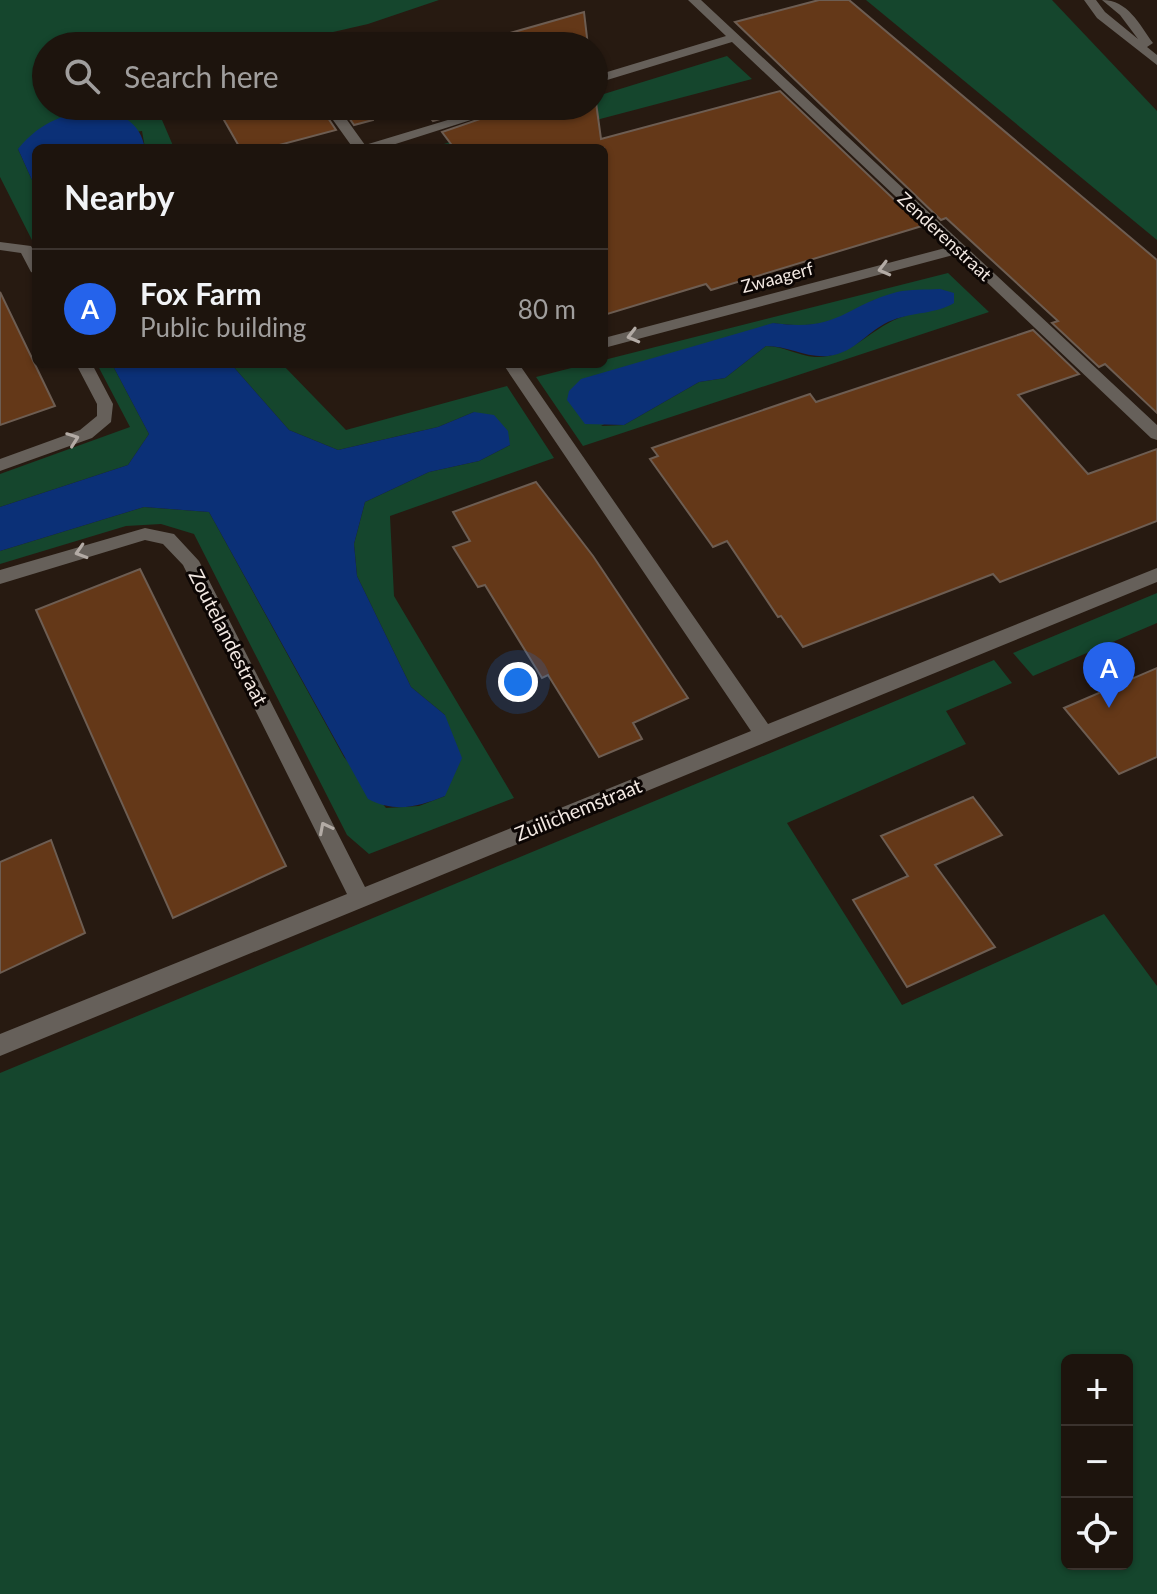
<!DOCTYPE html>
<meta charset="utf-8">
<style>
body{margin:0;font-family:Lato,sans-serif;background:#2a211b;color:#f1f3f6}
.controls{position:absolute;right:24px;bottom:24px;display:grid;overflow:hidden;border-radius:12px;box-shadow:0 2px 6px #0004}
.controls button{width:72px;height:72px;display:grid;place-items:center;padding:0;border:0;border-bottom:2px solid #3b332e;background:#1d140d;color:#f1f3f6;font:40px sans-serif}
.you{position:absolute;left:518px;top:682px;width:28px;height:28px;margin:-20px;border:6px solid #fff;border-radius:50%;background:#1a73e8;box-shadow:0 0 0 12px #1a73e833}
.badge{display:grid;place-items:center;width:52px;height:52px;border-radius:50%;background:#2563eb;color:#fff;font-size:26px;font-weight:700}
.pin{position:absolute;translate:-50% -66px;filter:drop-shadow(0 2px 4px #0008)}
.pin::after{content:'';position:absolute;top:42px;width:28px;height:24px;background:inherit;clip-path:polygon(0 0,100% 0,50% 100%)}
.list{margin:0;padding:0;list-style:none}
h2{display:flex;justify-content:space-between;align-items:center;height:104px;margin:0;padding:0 32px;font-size:34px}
h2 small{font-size:26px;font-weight:400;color:#a09e9d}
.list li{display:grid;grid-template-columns:52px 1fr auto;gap:24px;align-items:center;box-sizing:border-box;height:120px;padding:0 32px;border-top:2px solid #3b332e}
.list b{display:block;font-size:30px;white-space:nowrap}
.list p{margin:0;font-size:26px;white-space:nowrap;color:#a09e9d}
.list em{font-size:26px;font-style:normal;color:#a09e9d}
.icon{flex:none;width:44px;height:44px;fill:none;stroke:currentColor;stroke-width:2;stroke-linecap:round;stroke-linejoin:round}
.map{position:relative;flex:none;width:1157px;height:1594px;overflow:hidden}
.search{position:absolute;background:#1d140d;box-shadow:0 2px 6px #0004;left:32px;top:32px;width:576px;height:88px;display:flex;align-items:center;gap:20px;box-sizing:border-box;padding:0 28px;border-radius:44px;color:#a09e9d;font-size:30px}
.panel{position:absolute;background:#1d140d;box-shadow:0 2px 6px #0004;left:32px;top:144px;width:576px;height:224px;border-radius:12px}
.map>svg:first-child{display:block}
.green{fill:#15462d;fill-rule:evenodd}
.water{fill:#0b3077}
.building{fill:#643818;stroke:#6d5d52;stroke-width:2}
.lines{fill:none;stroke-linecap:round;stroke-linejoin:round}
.minor{fill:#66605a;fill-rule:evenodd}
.oneway{stroke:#b3aba5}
.labels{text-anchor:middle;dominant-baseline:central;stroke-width:6;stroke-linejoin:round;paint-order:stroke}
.far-street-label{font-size:18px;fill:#f2e8e2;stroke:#0c0604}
.street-label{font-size:20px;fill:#f2e8e2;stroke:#0c0604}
</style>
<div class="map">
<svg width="1157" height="1594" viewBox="0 0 1157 1594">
<rect width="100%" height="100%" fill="#271a11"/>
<g class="green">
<polygon points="0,0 439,0 368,24 272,46 46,46 46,106 156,106 174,148 145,148 142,131 18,149 36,189 36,248 0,177"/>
<polygon points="866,0 1052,0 1157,111 1157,240"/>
<polygon points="727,56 752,79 490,148 431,148 566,106 594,106 594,97"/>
<path d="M948,273L989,312L583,446L536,377L587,364H604V360ZM874,300L905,316C871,326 853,358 815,357C798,356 784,346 766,346L725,378L699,382L624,425L601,426L773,323C817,329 837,322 874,300Z"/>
<polygon points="97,364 112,364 149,434 128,465 0,507 0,474 130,427"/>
<polygon points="231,364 282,364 346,430 507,386 554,458 390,516 394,596 514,798 369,854 347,835 194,534 161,524 126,526 0,564 0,551 144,507 209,512 344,757 386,808 419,806 445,796 445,715 411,687 357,576 354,544 365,502 429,472 479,461 510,445 474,412 438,427 338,450 289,430"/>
<polygon points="1157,593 1157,623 1033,676 1013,653"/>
<path d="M994,660L1012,683L946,711L966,744L787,823L902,1005L1104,914L1157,986V1594H0V1073ZM1067,1360H1127V1564H1067Z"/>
</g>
<g class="water">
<path d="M102,109C126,116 140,124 145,148H36V189L18,149C42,120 66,113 102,109Z"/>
<path d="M940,289L954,293V303C936,314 913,312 893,320C868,329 856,353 828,356C806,358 788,346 766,346L725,378L699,382L624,425L585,424L567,400L569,391L581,379L773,323C840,332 842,307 897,292C910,289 926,290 940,289Z"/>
<path d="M112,364H231L289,430L338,450L438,427L474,412L494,415L508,431L510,445L479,461L429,472L365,502L354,544L357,576L411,687L445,715L462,758L445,796C418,807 395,813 368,799L209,512L144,507L0,551V507L128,465L149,434Z"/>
</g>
<g class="building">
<polygon points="819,0 849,0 1157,260 1157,413 1105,364 1099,367 1052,323 1058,321 946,218 941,220 735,22"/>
<polygon points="584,12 588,46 475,43"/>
<polygon points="594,88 601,139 780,91 922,226 711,290 706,284 604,315 604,148 454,148 442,132 518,106 594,106"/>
<polygon points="216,106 320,106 336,130 268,148 240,148"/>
<polygon points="341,106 371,106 373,120 354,125"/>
<polygon points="421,106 484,106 433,121"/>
<polygon points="0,292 55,406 0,425"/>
<polygon points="1033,330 1079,374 1018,395 1088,474 1157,449 1157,521 1000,582 993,574 803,647 781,616 778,617 727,541 713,547 650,459 658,456 652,448 684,437 810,394 816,402"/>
<polygon points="536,482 593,556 688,698 633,723 642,739 599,757 548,675 542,678 485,585 478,587 453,547 470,541 453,512"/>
<polygon points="140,569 286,866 173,918 36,610"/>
<polygon points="1157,668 1157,757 1119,774 1064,708"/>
<polygon points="973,797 1002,835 935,865 995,947 907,987 853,900 908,876 881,836"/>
<polygon points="51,840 85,933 0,973 0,862"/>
</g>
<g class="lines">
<g class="minor">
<polygon points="688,0 701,0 1157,425 1157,440 1151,438 957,254 604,348 604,338 949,247 732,42 594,84 594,76 726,36"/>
<path d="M1084,0H1096L1105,12L1138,39L1120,15L1102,0C1128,0 1139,24 1153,43L1147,47L1157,55V65L1097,18Z"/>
<polygon points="287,41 294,46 281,46"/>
<polygon points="323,106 337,106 365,145 494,106 515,106 383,148 353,148"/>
<polygon points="0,242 31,246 36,254 36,274 31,272 21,253 0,250"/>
<polygon points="76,364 92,364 113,404 111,422 92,438 0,471 0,459 80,430 97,416 97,404"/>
<polygon points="503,364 519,364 768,724 1157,568 1157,582 0,1056 0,1034 347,894 183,565 163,544 145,540 0,584 0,570 145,528 174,534 199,561 365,887 751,731"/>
</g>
</g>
<defs><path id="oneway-chevron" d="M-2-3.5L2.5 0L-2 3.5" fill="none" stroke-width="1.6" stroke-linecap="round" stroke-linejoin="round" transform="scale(2)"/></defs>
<g class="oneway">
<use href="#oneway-chevron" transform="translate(884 269) rotate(165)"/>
<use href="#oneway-chevron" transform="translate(633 336) rotate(165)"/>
<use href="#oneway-chevron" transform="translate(73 439) rotate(-20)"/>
<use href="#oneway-chevron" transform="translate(81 552) rotate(163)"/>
<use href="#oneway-chevron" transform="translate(325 828) rotate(-117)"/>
</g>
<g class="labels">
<g class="far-street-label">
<text transform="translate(945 236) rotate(43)">Zenderenstraat</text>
<text transform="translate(777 277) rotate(-15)">Zwaagerf</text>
</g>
<g class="street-label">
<text transform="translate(229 637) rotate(63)">Zoutelandestraat</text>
<text transform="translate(578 809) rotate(-22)">Zuilichemstraat</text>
</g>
</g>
</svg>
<div class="controls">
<button>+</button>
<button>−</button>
<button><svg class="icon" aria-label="locate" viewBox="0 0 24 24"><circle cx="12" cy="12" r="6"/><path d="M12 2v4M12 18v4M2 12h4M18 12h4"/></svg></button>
</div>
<div class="you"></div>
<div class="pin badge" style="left:1109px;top:708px">A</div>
<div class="search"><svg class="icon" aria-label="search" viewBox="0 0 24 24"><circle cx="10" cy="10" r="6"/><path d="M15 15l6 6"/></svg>Search here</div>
<section class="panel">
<h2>Nearby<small></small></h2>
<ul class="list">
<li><span class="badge">A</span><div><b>Fox Farm</b><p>Public building</p></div><em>80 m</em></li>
</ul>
</section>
</div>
